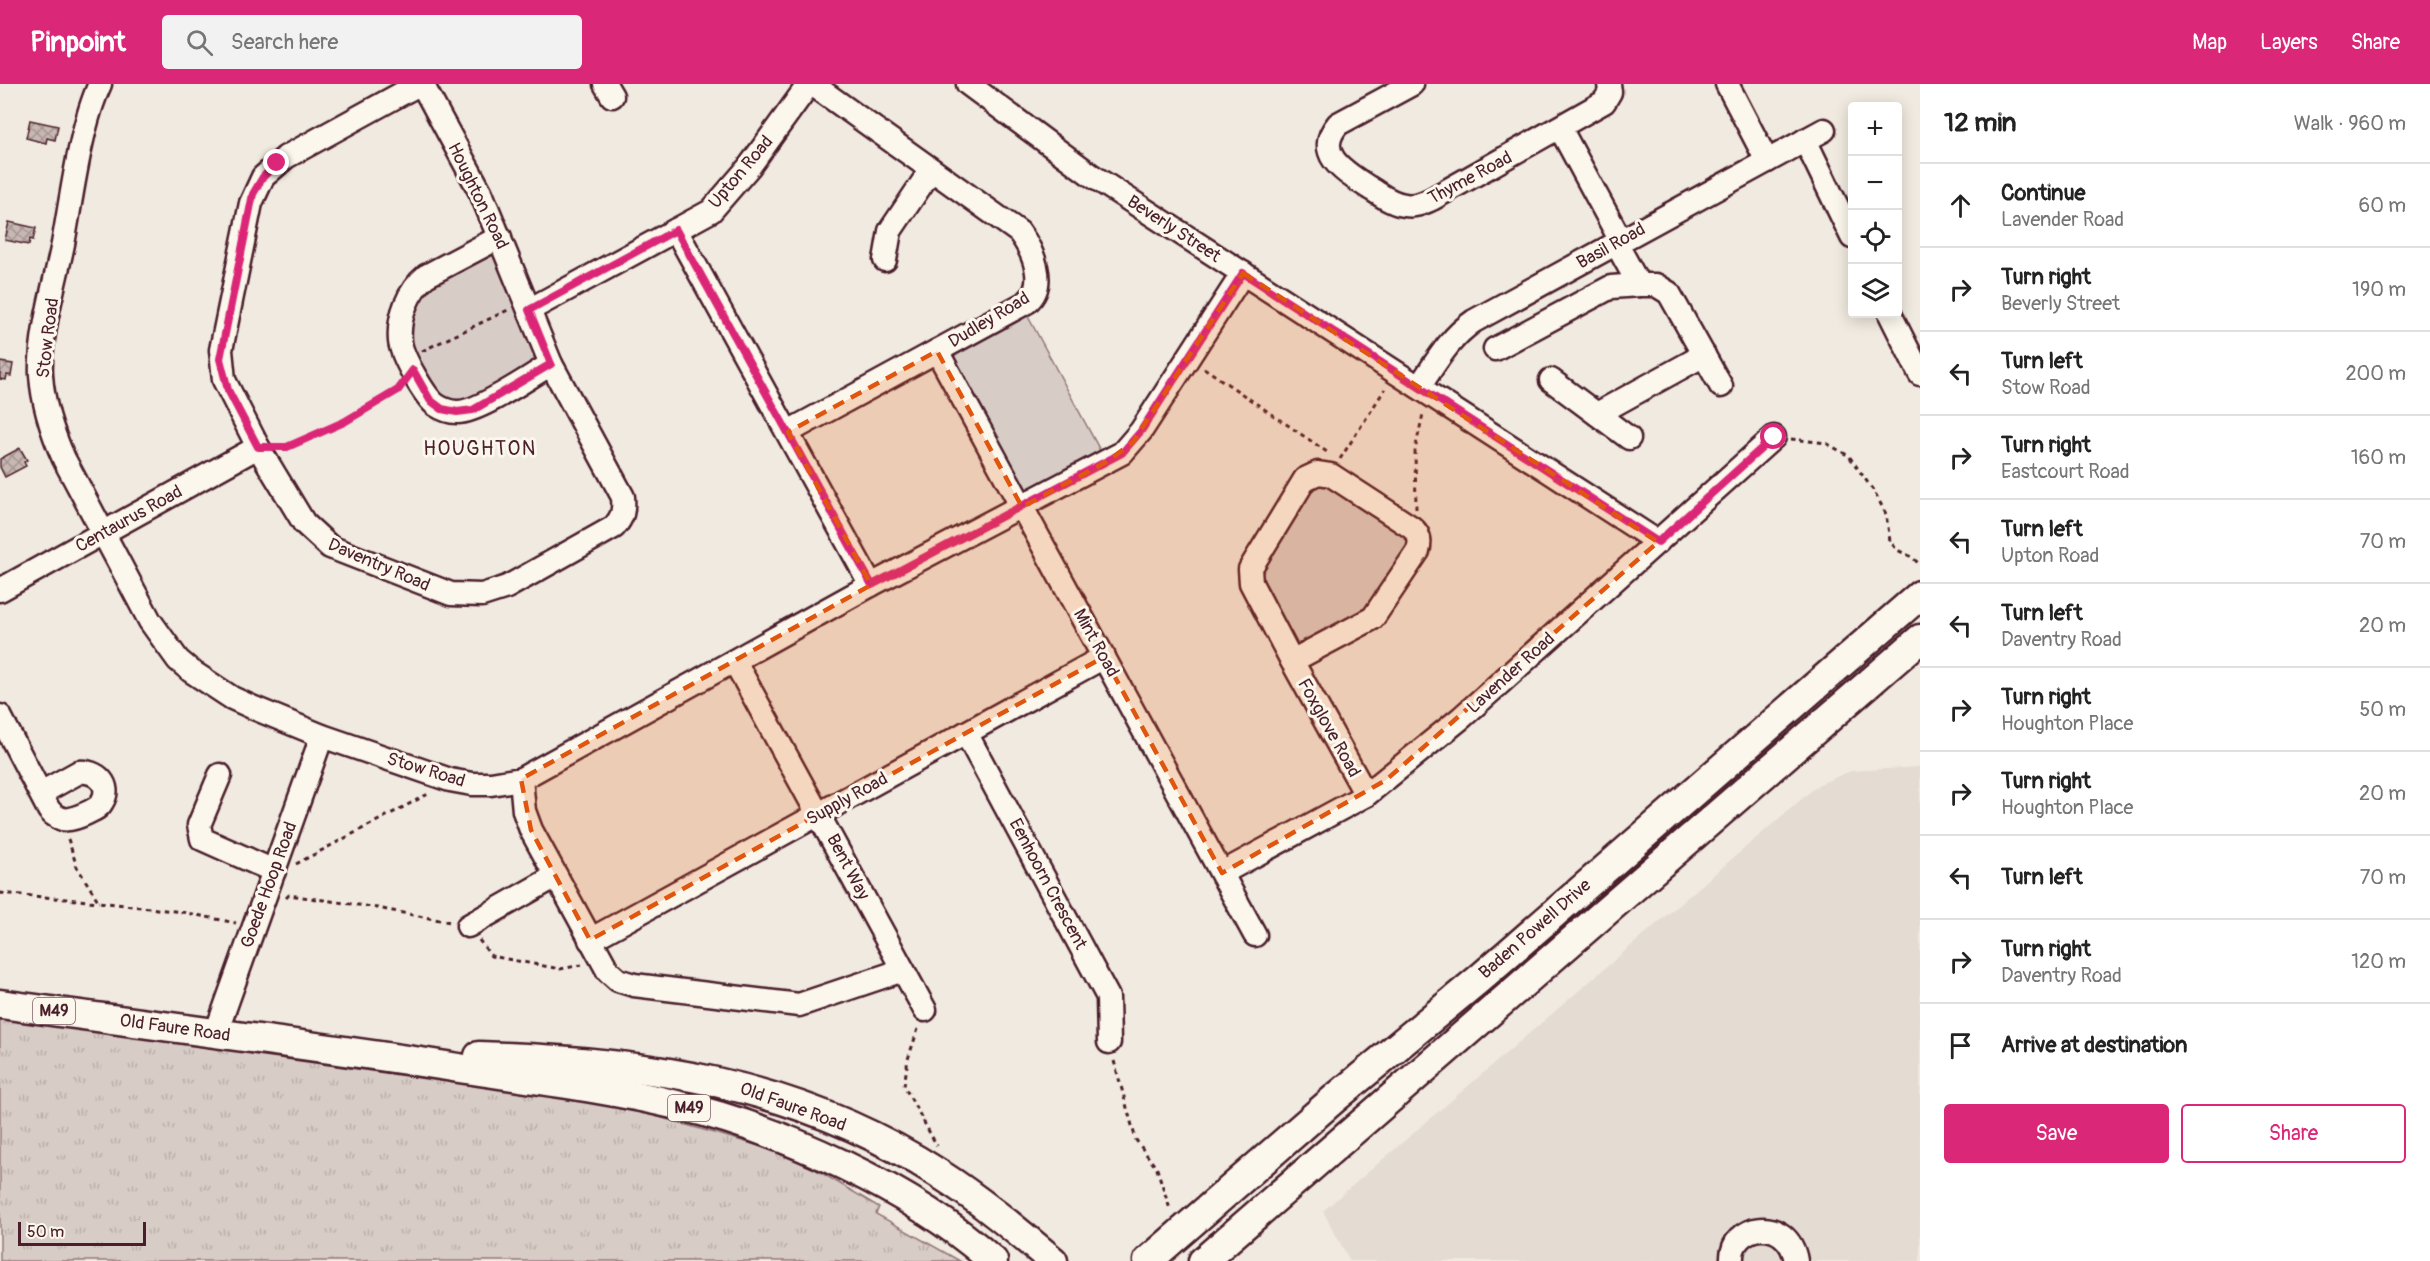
<!DOCTYPE html>
<meta charset="utf-8">
<style>
body{margin:0;font-family:Pangolin,sans-serif;background:#f2f2f2;color:#222}
.controls{position:absolute;right:18px;top:18px;display:grid;overflow:hidden;border-radius:6px;box-shadow:0 3px 15px #0003}
.controls button{width:54px;height:54px;display:grid;place-items:center;padding:0;border:0;border-bottom:2px solid #e0e0e0;background:#fff;color:#222;font:30px sans-serif}
.scale{position:absolute;left:18px;bottom:15px;width:128px;box-sizing:border-box;padding-left:6px;border:3px solid #4a1f2b;border-top:0;font-size:16px;line-height:21px;white-space:nowrap;color:#4a1f2b;-webkit-text-stroke:4px #fbf7ec;paint-order:stroke}
.stop{position:absolute;width:18px;height:18px;margin:-14px;border:4px solid #db2777;border-radius:50%;background:#fff}
.stop.end{background:#db2777;border-color:#fff;box-shadow:0 2px 6px #0008}
.list{margin:0;padding:0;list-style:none}
h2{display:flex;justify-content:space-between;align-items:center;height:78px;margin:0;padding:0 24px;font-size:26px}
h2 small{font-size:20px;font-weight:400;color:#767676}
.list li{display:grid;grid-template-columns:39px 1fr auto;gap:18px;align-items:center;box-sizing:border-box;height:84px;padding:0 24px;border-top:2px solid #e0e0e0}
.list b{display:block;font-size:22px;white-space:nowrap}
.list p{margin:0;font-size:20px;white-space:nowrap;color:#767676}
.list em{font-size:20px;font-style:normal;color:#767676}
.actions{display:flex;gap:12px;padding:18px 24px}
.actions a{flex:1;padding:14px 0;border:2px solid #db2777;border-radius:6px;text-align:center;font-size:21px;color:#db2777}
.actions .main{background:#db2777;color:#fff}
.icon{flex:none;width:33px;height:33px;fill:none;stroke:currentColor;stroke-width:2;stroke-linecap:round;stroke-linejoin:round}
.map{position:relative;flex:none;width:1920px;height:1177px;overflow:hidden}
header{display:flex;align-items:center;gap:36px;box-sizing:border-box;height:84px;padding:0 30px;background:#db2777;color:#fff}
header strong{font-size:28px}
nav{display:flex;gap:33px;margin-inline-start:auto;font-size:21px}
.search{width:420px;height:54px;background:#f2f2f2;display:flex;align-items:center;gap:15px;box-sizing:border-box;padding:0 21px;border-radius:6px;color:#767676;font-size:22px}
main{display:flex}
aside{flex:1;background:#fff}
.map>svg:first-child{display:block}
.built{fill:#e4dbd2}
.grass{fill:url(#grass-tufts);stroke:#917678;stroke-width:1.5}
.park{fill:#d8ccc6;stroke:#917678;stroke-width:1.5}
.building{fill:url(#building-cross-hatch);stroke:#4a1f2b;stroke-width:1.5}
.lines{fill:none;stroke-linecap:round;stroke-linejoin:round}
.minor-casing{stroke:#4a1f2b;stroke-width:27}
.major-casing{stroke:#4a1f2b;stroke-width:33}
.path{stroke:#4a1f2b;stroke-width:3;stroke-dasharray:4.5 4.5;stroke-linecap:butt}
.minor{stroke:#fbf7ec;stroke-width:22}
.major{stroke:#fbf7ec;stroke-width:28}
.route{stroke:#db2777;stroke-width:8}
.marked{fill:#e0560e;fill-opacity:0.2;stroke:#e0560e;stroke-width:4.5;stroke-dasharray:12 8;stroke-linejoin:round}
.labels{text-anchor:middle;dominant-baseline:central;stroke-width:6;stroke-linejoin:round;paint-order:stroke}
.shield{fill:#fbf7ec;stroke:#7f6065;stroke-width:1.5}
.shield-label{font-size:16px;font-weight:bold;fill:#4a1f2b}
.street-label{font-size:18px;fill:#4a1f2b;stroke:#fbf7ec}
.neighbourhood-label{font-size:20px;letter-spacing:1.5px;fill:#4a1f2b;stroke:#fbf7ec}
</style>
<header>
<strong>Pinpoint</strong>
<div class="search"><svg class="icon" aria-label="search" viewBox="0 0 24 24"><circle cx="10" cy="10" r="6"/><path d="M15 15l6 6"/></svg>Search here</div>
<nav><a>Map</a><a>Layers</a><a>Share</a></nav>
</header>
<main>
<div class="map">
<svg width="1920" height="1177" viewBox="0 0 1920 1177">
<defs>
<pattern id="grass-tufts" width="24" height="20" patternUnits="userSpaceOnUse" patternTransform="scale(1.5)"><rect width="24" height="20" fill="#d8ccc6"/><path d="M3 7l-1-3M5 7V3M7 7l1-3M15 17l-1-3M17 17v-4M19 17l1-3" fill="none" stroke="#bbafaa"/></pattern>
<pattern id="building-cross-hatch" width="8" height="8" patternUnits="userSpaceOnUse" patternTransform="scale(1.5)"><rect width="8" height="8" fill="#c8b8b3"/><path d="M0 0l8 8M0 8l8-8" fill="none" stroke="#a49592"/></pattern>
</defs>
<rect width="100%" height="100%" fill="#f0eae0"/>
<filter id="ink" filterUnits="userSpaceOnUse"><feTurbulence type="fractalNoise" baseFrequency=".0167" numOctaves="2"/><feDisplacementMap in="SourceGraphic" scale="12" xChannelSelector="R" yChannelSelector="G"/><feConvolveMatrix kernelMatrix="1 2 1 2 8 2 1 2 1" color-interpolation-filters="sRGB"/></filter>
<g filter="url(#ink)">
<polygon class="built" points="1920,683 1920,1177 1350,1177 1323,1127 1818,701 1851,687"/>
<polygon class="grass" points="0,935 543,1009 624,1023 770,1065 815,1085 879,1123 876,1130 960,1177 0,1177"/>
<g class="park">
<polygon points="493,169 497,171 534,265 534,279 469,320 444,318 407,261 416,210"/>
<polygon points="1025,227 1103,372 1028,407 1024,405 953,272 955,268"/>
<polygon points="1318,395 1411,456 1373,523 1297,563 1259,501 1257,483"/>
</g>
<g class="building">
<polygon points="30,36 58,42 55,56 47,54 46,59 26,54"/>
<polygon points="9,138 36,144 33,156 30,155 29,161 5,156"/>
<polygon points="0,278 13,280 11,292 7,291 6,296 0,295"/>
<polygon points="20,364 27,376 24,378 26,382 5,393 0,383 0,375"/>
</g>
<g class="lines">
<g class="minor-casing">
<g id="minor">
<path d="M100,0C80,43 72,112 63,160C55,199 39,253 41,291C43,321 52,348 64,375L150,537L178,576L191,587L232,614L254,624L322,652L450,696L472,700H491L521,695L871,501L1122,369L1141,347L1243,189"/>
<path d="M419,0L286,73L263,93L251,119L221,266L224,296L258,363L304,439L330,463L451,510L482,511L507,503L614,443C623,433 624,426 623,413L551,280L481,109L422,0"/>
<polyline points="605,0 612,12"/>
<polyline points="968,0 1091,91 1658,458"/>
<path d="M1412,0L1338,40C1313,70 1345,88 1368,103C1380,110 1391,120 1405,121C1415,123 1423,119 1432,115L1604,18L1610,8L1609,0"/>
<polyline points="1727,0 1767,77"/>
<polyline points="1560,44 1621,157"/>
<polyline points="1805,56 1852,153"/>
<polyline points="676,146 871,501"/>
<path d="M500,153L426,192C408,207 398,233 400,257C401,271 425,313 436,321C442,325 450,328 457,328C478,329 531,292 551,280"/>
<polyline points="1616,159 1639,201 1656,201 1669,209 1721,302"/>
<polyline points="885,176 890,147 931,86"/>
<polyline points="529,226 711,127 749,83 809,0"/>
<polyline points="1890,230 1920,290"/>
<polyline points="1495,265 1611,203 1639,201"/>
<polyline points="937,267 1255,851"/>
<polyline points="1551,296 1629,354"/>
<path d="M1419,303C1435,280 1449,254 1474,237L1824,46"/>
<polyline points="1597,330 1704,271"/>
<path d="M788,348L1027,218C1048,200 1033,167 1019,148L812,0"/>
<path d="M1318,389L1331,391L1411,443C1420,450 1421,457 1418,467L1373,534L1292,577L1251,499L1250,485L1305,395Z"/>
<polyline points="0,506 258,363"/>
<polyline points="1292,577 1366,711"/>
<polyline points="735,578 925,926"/>
<path d="M0,632L49,726C61,740 72,736 87,729C93,726 99,724 102,718C113,701 96,686 79,688L41,709"/>
<polyline points="966,649 1108,913 1109,958"/>
<polyline points="220,691 199,741 202,755 274,787"/>
<polyline points="521,695 524,727 531,746 608,887 618,896 634,901 799,921 903,886"/>
<polyline points="1222,789 1366,711 1461,634 1774,353"/>
<polyline points="468,842 556,792"/>
<polyline points="590,856 1104,573"/>
<polyline points="216,949 322,652"/>
<path d="M1732,1177C1729,1140 1788,1129 1796,1177"/>
</g>
</g>
<g class="major-casing">
<g id="major">
<path d="M0,920C147,940 294,959 440,981C519,994 599,1002 677,1021C781,1045 914,1106 993,1177"/>
<path d="M479,972C643,977 797,998 938,1089C979,1115 1016,1146 1053,1177"/>
<polyline points="1148,1177 1334,1015 1479,895 1920,511"/>
<polyline points="1203,1177 1920,555"/>
</g>
</g>
<g class="path">
<polyline points="422,267 508,226"/>
<polyline points="1204,284 1330,370"/>
<polyline points="1791,355 1826,359 1849,372 1875,409 1886,430 1890,457 1897,466 1912,473 1920,481"/>
<polyline points="280,363 287,362 344,338 400,304"/>
<polyline points="1340,375 1385,305"/>
<polyline points="1416,425 1415,366 1423,330"/>
<polyline points="68,755 77,783 99,818 182,828 236,839"/>
<polyline points="296,780 430,709"/>
<polyline points="0,809 99,818"/>
<polyline points="286,814 289,811 372,823 450,838"/>
<polyline points="479,856 491,872 560,885 582,881"/>
<polyline points="918,945 908,975 904,1002 937,1062"/>
<polyline points="1114,977 1136,1056 1157,1085 1170,1125"/>
</g>
<use href="#minor" class="minor"/>
<use href="#major" class="major"/>
</g>
</g>
<g class="lines" filter="url(#ink)">
<polyline class="route" points="277,79 263,93 253,110 220,275 228,306 258,363 287,363 344,338 398,306 413,286 430,316 442,325 457,328 473,326 551,280 529,226 676,146 872,501 1122,369 1141,347 1243,189 1658,458 1774,353"/>
</g>
<path class="marked" d="M1243,189L1658,458L1386,696L1222,789L1104,573L590,856L531,746L521,695L871,501L788,348L937,267L1022,423L1108,377L1133,358Z"/>
<g class="labels">
<g class="shield">
<rect x="33" y="914" width="42" height="26" rx="4.5"/>
<rect x="668" y="1011" width="42" height="26" rx="4.5"/>
</g>
<g class="shield-label">
<text x="54" y="927">M49</text>
<text x="689" y="1024">M49</text>
</g>
<g class="street-label">
<text transform="translate(741 88) rotate(-50)">Upton Road</text>
<text transform="translate(1470 94) rotate(-28)">Thyme Road</text>
<text transform="translate(478 112) rotate(64)">Houghton Road</text>
<text transform="translate(1174 145) rotate(33)">Beverly Street</text>
<text transform="translate(1611 162) rotate(-29)">Basil Road</text>
<text transform="translate(989 236) rotate(-31)">Dudley Road</text>
<text transform="translate(48 254) rotate(-83)">Stow Road</text>
<text transform="translate(129 435) rotate(-29)">Centaurus Road</text>
<text transform="translate(379 481) rotate(23)">Daventry Road</text>
<text transform="translate(1096 559) rotate(61)">Mint Road</text>
<text transform="translate(1511 589) rotate(-42)">Lavender Road</text>
<text transform="translate(1329 644) rotate(61)">Foxglove Road</text>
<text transform="translate(426 686) rotate(17)">Stow Road</text>
<text transform="translate(847 715) rotate(-29)">Supply Road</text>
<text transform="translate(848 783) rotate(62)">Bent Way</text>
<text transform="translate(1048 800) rotate(62)">Eenhoorn Crescent</text>
<text transform="translate(269 801) rotate(-70)">Goede Hoop Road</text>
<text transform="translate(1535 845) rotate(-41)">Baden Powell Drive</text>
<text transform="translate(175 944) rotate(8)">Old Faure Road</text>
<text transform="translate(793 1023) rotate(20)">Old Faure Road</text>
</g>
<g class="neighbourhood-label">
<text x="480" y="364">HOUGHTON</text>
</g>
</g>
</svg>
<div class="controls">
<button>+</button>
<button>−</button>
<button><svg class="icon" aria-label="locate" viewBox="0 0 24 24"><circle cx="12" cy="12" r="6"/><path d="M12 2v4M12 18v4M2 12h4M18 12h4"/></svg></button>
<button><svg class="icon" aria-label="layers" viewBox="0 0 24 24"><path d="M12 4l9 5-9 5-9-5zM3 14l9 5 9-5"/></svg></button>
</div>
<div class="scale">50 m</div>
<div class="stop" style="left:1774px;top:353px"></div>
<div class="stop end" style="left:277px;top:79px"></div>
</div>
<aside>
<h2>12 min<small>Walk · 960 m</small></h2>
<ul class="list">
<li><svg class="icon" aria-label="ahead" viewBox="0 0 24 24"><path d="M12 20V5M6 11l6-6 6 6"/></svg><div><b>Continue</b><p>Lavender Road</p></div><em>60 m</em></li>
<li><svg class="icon" aria-label="right" viewBox="0 0 24 24"><path d="M7 20v-9h11M14 6l5 5-5 5"/></svg><div><b>Turn right</b><p>Beverly Street</p></div><em>190 m</em></li>
<li><svg class="icon" aria-label="left" viewBox="0 0 24 24"><path d="M17 20v-9H6M10 6l-5 5 5 5"/></svg><div><b>Turn left</b><p>Stow Road</p></div><em>200 m</em></li>
<li><svg class="icon" aria-label="right" viewBox="0 0 24 24"><path d="M7 20v-9h11M14 6l5 5-5 5"/></svg><div><b>Turn right</b><p>Eastcourt Road</p></div><em>160 m</em></li>
<li><svg class="icon" aria-label="left" viewBox="0 0 24 24"><path d="M17 20v-9H6M10 6l-5 5 5 5"/></svg><div><b>Turn left</b><p>Upton Road</p></div><em>70 m</em></li>
<li><svg class="icon" aria-label="left" viewBox="0 0 24 24"><path d="M17 20v-9H6M10 6l-5 5 5 5"/></svg><div><b>Turn left</b><p>Daventry Road</p></div><em>20 m</em></li>
<li><svg class="icon" aria-label="right" viewBox="0 0 24 24"><path d="M7 20v-9h11M14 6l5 5-5 5"/></svg><div><b>Turn right</b><p>Houghton Place</p></div><em>50 m</em></li>
<li><svg class="icon" aria-label="right" viewBox="0 0 24 24"><path d="M7 20v-9h11M14 6l5 5-5 5"/></svg><div><b>Turn right</b><p>Houghton Place</p></div><em>20 m</em></li>
<li><svg class="icon" aria-label="left" viewBox="0 0 24 24"><path d="M17 20v-9H6M10 6l-5 5 5 5"/></svg><div><b>Turn left</b></div><em>70 m</em></li>
<li><svg class="icon" aria-label="right" viewBox="0 0 24 24"><path d="M7 20v-9h11M14 6l5 5-5 5"/></svg><div><b>Turn right</b><p>Daventry Road</p></div><em>120 m</em></li>
<li><svg class="icon" aria-label="arrive" viewBox="0 0 24 24"><path d="M6 21V4h12l-3 4 3 4H6"/></svg><div><b>Arrive at destination</b></div></li>
</ul>
<div class="actions"><a class="main">Save</a><a>Share</a></div>
</aside>
</main>
